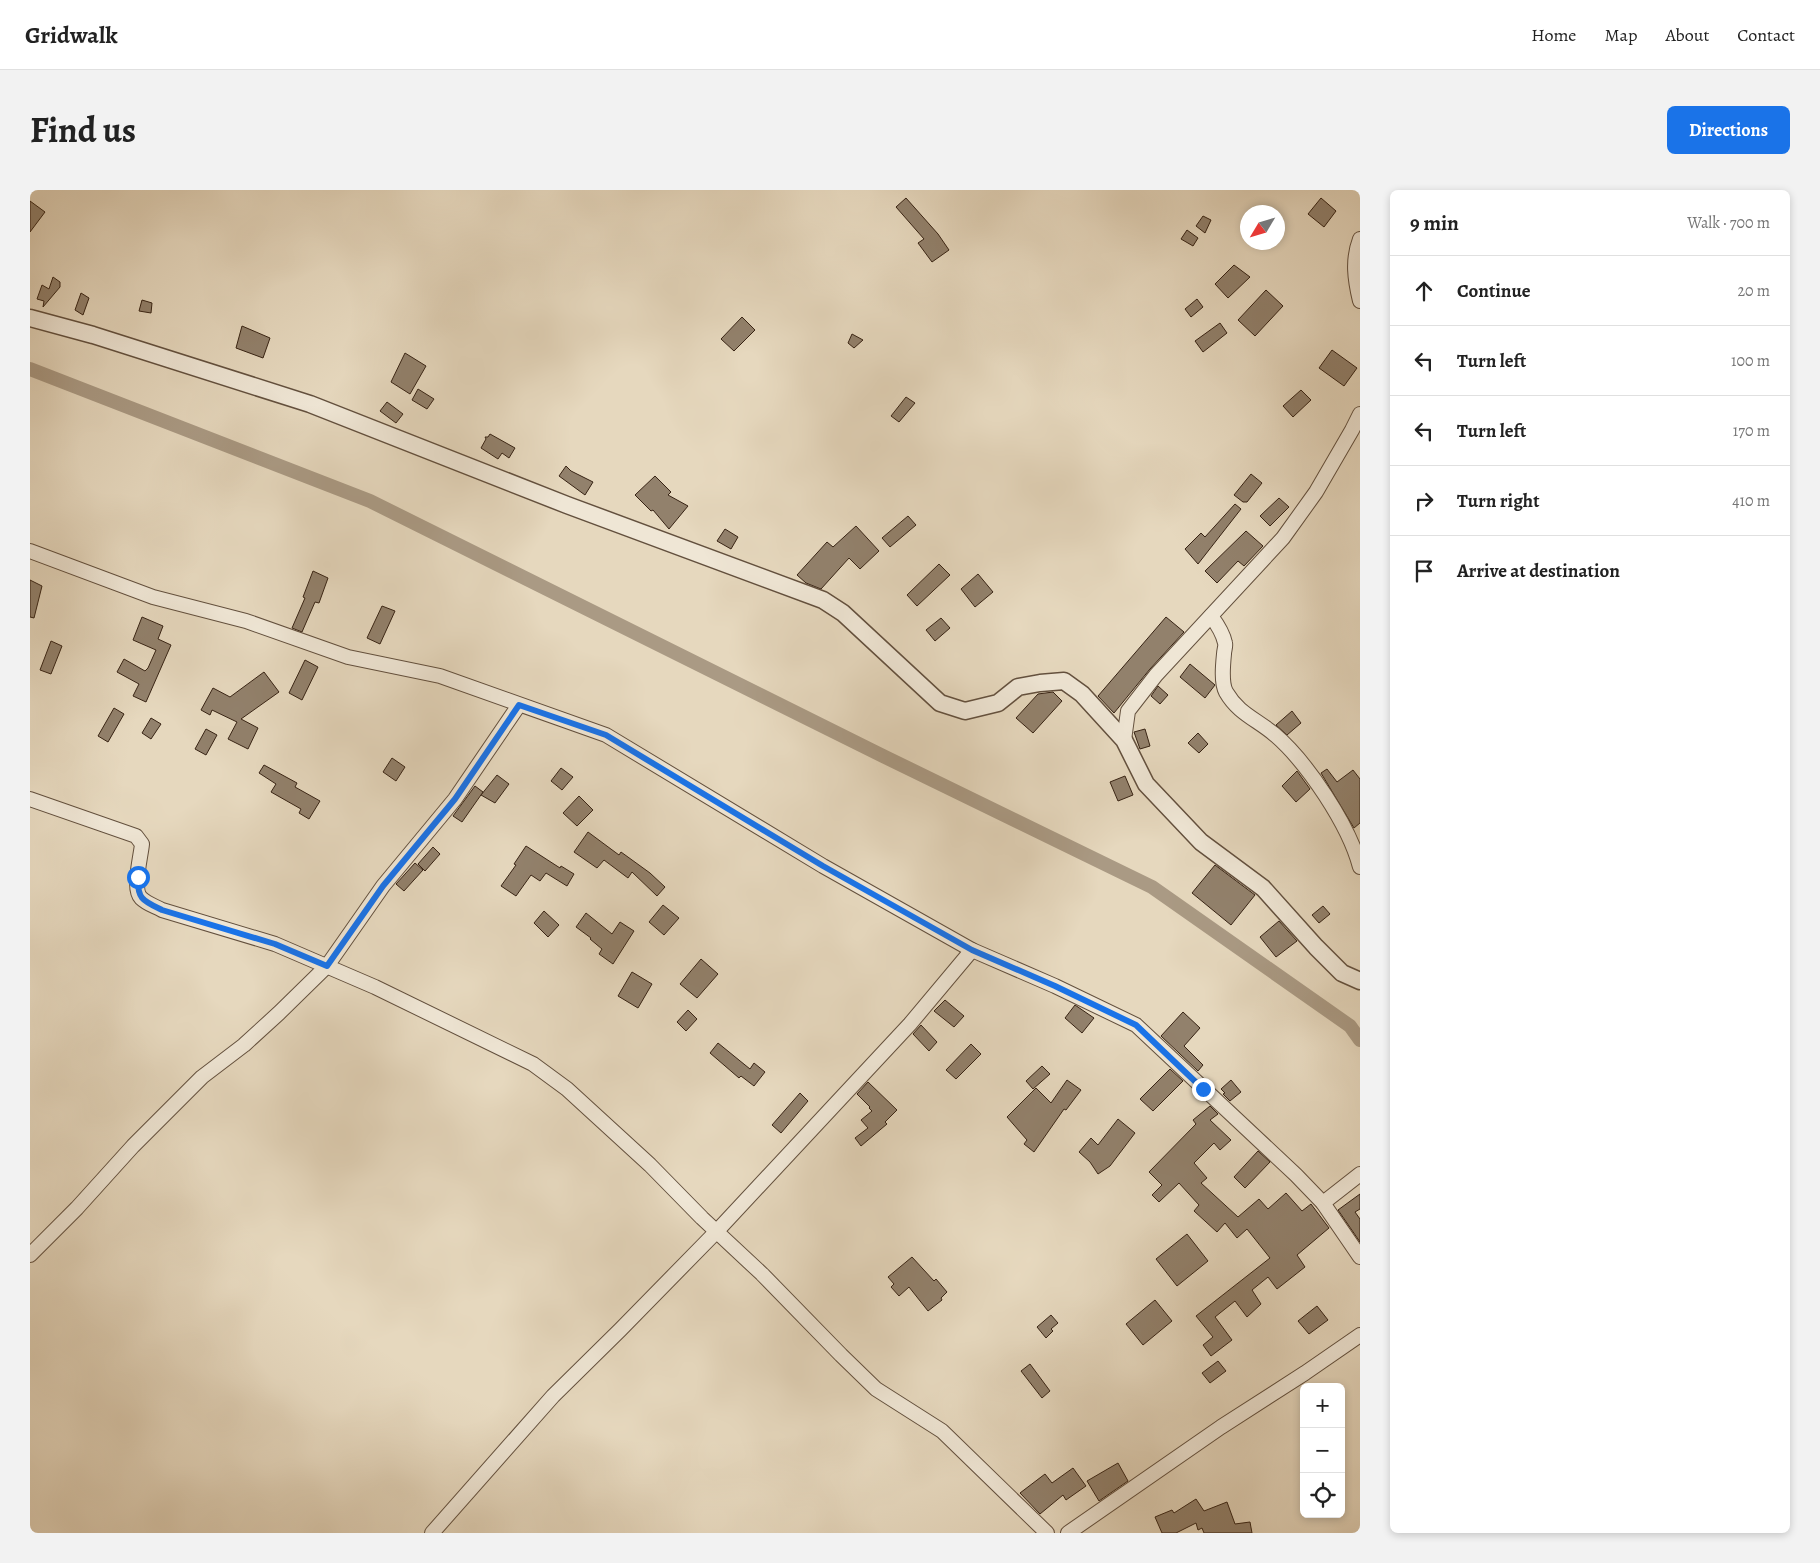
<!DOCTYPE html>
<meta charset="utf-8">
<style>
body{margin:0;font-family:Alegreya,serif;background:#f2f2f2;color:#222}
.controls{position:absolute;right:15px;bottom:15px;display:grid;overflow:hidden;border-radius:8px;box-shadow:0 2px 8px #0003}
.controls button{width:45px;height:45px;display:grid;place-items:center;padding:0;border:0;border-bottom:1px solid #e0e0e0;background:#fff;color:#222;font:25px sans-serif}
.compass{position:absolute;left:1210px;top:15px;width:45px;height:45px;border-radius:50%;background:#fff;box-shadow:0 2px 8px #0003;rotate:232deg}
.stop{position:absolute;width:15px;height:15px;margin:-11px;border:4px solid #1a73e8;border-radius:50%;background:#fff}
.stop.end{background:#1a73e8;border-color:#fff;box-shadow:0 1px 5px #0008}
.list{margin:0;padding:0;list-style:none}
h2{display:flex;justify-content:space-between;align-items:center;height:65px;margin:0;padding:0 20px;font-size:21px}
h2 small{font-size:16px;font-weight:400;color:#767676}
.list li{display:grid;grid-template-columns:32px 1fr auto;gap:15px;align-items:center;box-sizing:border-box;height:70px;padding:0 20px;border-top:1px solid #e0e0e0}
.list b{display:block;font-size:19px;white-space:nowrap}
.list em{font-size:16px;font-style:normal;color:#767676}
.icon{flex:none;width:28px;height:28px;fill:none;stroke:currentColor;stroke-width:2;stroke-linecap:round;stroke-linejoin:round}
.map{position:relative;flex:none;width:1330px;height:1343px;overflow:hidden;border-radius:8px}
header{display:flex;align-items:center;gap:30px;box-sizing:border-box;height:70px;padding:0 25px;background:#fff;border-bottom:1px solid #e0e0e0}
header strong{font-size:24px}
nav{display:flex;gap:28px;margin-inline-start:auto;font-size:18px}
.intro{display:flex;align-items:center;justify-content:space-between;box-sizing:border-box;height:120px;padding:0 30px}
h1{margin:0;font-size:35px}
.button{padding:12px 22px;border-radius:8px;background:#1a73e8;color:#fff;font-size:18px;font-weight:700}
main{display:flex;gap:30px;padding:0 30px}
aside{flex:1;background:#fff;border-radius:8px;box-shadow:0 2px 8px #0003}
.map>svg:first-child{display:block}
.lines{fill:none;stroke-linecap:round;stroke-linejoin:round}
.canal{stroke:#aa9a84;stroke-width:14}
.building{fill:#92816c;stroke:#372314}
.minor-casing{stroke:#63503e;stroke-width:16}
.tertiary-casing{stroke:#63503e;stroke-width:19}
.minor{stroke:#efe6d5;stroke-width:14}
.tertiary{stroke:#efe6d5;stroke-width:16}
.route{stroke:#1a73e8;stroke-width:6}
</style>
<header>
<strong>Gridwalk</strong>
<nav><a>Home</a><a>Map</a><a>About</a><a>Contact</a></nav>
</header>
<div class="intro"><h1>Find us</h1><a class="button">Directions</a></div>
<main>
<div class="map">
<svg width="1330" height="1343" viewBox="0 0 1330 1343">
<rect width="100%" height="100%" fill="#e6d8be"/>
<filter id="stains"><feTurbulence type="fractalNoise" baseFrequency=".004" numOctaves="4"/><feColorMatrix values="0 0 0 0 .2 0 0 0 0 .09 0 0 0 0 .02 0 0 0 .5 -.17"/></filter>
<radialGradient id="worn" r=".72"><stop offset=".6" stop-color="#630" stop-opacity="0"/><stop offset="1" stop-color="#630" stop-opacity=".3"/></radialGradient>
<g class="lines">
<polyline class="canal" points="0,179 340,311 853,566 1122,697 1320,836 1330,850"/>
</g>
<g class="building">
<polygon points="876,8 908,44 919,60 902,72 888,53 894,49 866,17"/>
<polygon points="1291,8 1306,21 1294,37 1278,24"/>
<polygon points="0,11 15,22 0,42"/>
<polygon points="1173,26 1181,30 1175,43 1166,36"/>
<polygon points="1157,40 1168,48 1163,56 1151,49"/>
<polygon points="1204,75 1220,87 1198,108 1185,94"/>
<polygon points="23,87 30,92 30,97 13,117 14,111 7,109 12,95 19,99"/>
<polygon points="1236,100 1253,116 1225,146 1208,130"/>
<polygon points="51,103 59,108 53,125 45,120"/>
<polygon points="1167,109 1173,117 1161,127 1155,119"/>
<polygon points="112,110 122,113 121,123 109,121"/>
<polygon points="712,127 725,140 704,161 691,149"/>
<polygon points="1190,133 1197,143 1173,162 1165,151"/>
<polygon points="212,136 240,148 233,168 206,158"/>
<polygon points="822,144 833,150 824,158 818,153"/>
<polygon points="1302,160 1327,178 1314,196 1289,178"/>
<polygon points="375,163 396,176 380,204 361,192"/>
<polygon points="388,199 404,209 397,219 382,210"/>
<polygon points="1271,200 1281,210 1263,227 1253,216"/>
<polygon points="876,207 885,213 869,232 861,226"/>
<polygon points="357,212 373,224 366,233 350,221"/>
<polygon points="460,244 485,258 479,268 472,263 468,269 451,258 456,249 455,247 458,247"/>
<polygon points="536,276 541,281 563,292 555,305 529,286"/>
<polygon points="1221,284 1232,293 1217,312 1213,312 1204,305"/>
<polygon points="625,286 641,302 638,305 658,316 639,339 623,320 621,321 605,305"/>
<polygon points="1249,308 1259,317 1240,336 1230,326"/>
<polygon points="1205,314 1211,319 1168,374 1155,359 1171,343 1175,347"/>
<polygon points="878,326 886,335 860,357 852,348"/>
<polygon points="826,336 849,361 830,379 819,368 791,399 776,393 767,385 797,352 803,357"/>
<polygon points="695,339 708,347 701,359 687,351"/>
<polygon points="1216,341 1233,356 1214,376 1208,371 1187,393 1175,381"/>
<polygon points="909,374 920,385 887,416 877,405"/>
<polygon points="283,381 298,388 289,413 285,412 272,442 262,438 275,408 273,407"/>
<polygon points="948,384 963,402 945,417 931,399"/>
<polygon points="0,390 12,396 4,428 0,427"/>
<polygon points="352,416 365,421 350,454 337,448"/>
<polygon points="112,427 133,436 128,449 141,455 116,512 103,506 109,494 87,482 94,469 115,481 118,478 126,460 103,450"/>
<polygon points="1136,427 1154,442 1120,479 1084,523 1068,506"/>
<polygon points="911,428 920,438 905,451 896,440"/>
<polygon points="21,451 32,456 21,484 10,480"/>
<polygon points="275,470 288,477 272,510 259,503"/>
<polygon points="1160,474 1185,495 1175,508 1150,487"/>
<polygon points="234,482 249,502 211,529 228,538 218,559 198,549 207,532 182,520 180,525 171,520 183,498 200,507"/>
<polygon points="1128,496 1138,505 1130,514 1121,506"/>
<polygon points="1023,502 1032,511 1003,543 986,528 1008,504"/>
<polygon points="84,518 94,524 78,552 68,546"/>
<polygon points="1262,521 1271,533 1257,545 1246,535"/>
<polygon points="121,528 131,534 121,549 112,543"/>
<polygon points="176,539 187,545 176,565 165,559"/>
<polygon points="1115,539 1120,556 1110,559 1104,542"/>
<polygon points="1168,543 1178,554 1169,563 1158,553"/>
<polygon points="362,568 375,577 366,591 353,582"/>
<polygon points="234,575 267,593 265,597 290,611 279,629 269,623 271,619 241,602 246,594 229,583"/>
<polygon points="531,578 543,587 532,600 521,591"/>
<polygon points="1297,579 1307,592 1323,580 1330,589 1330,633 1324,638 1291,583"/>
<polygon points="1267,581 1280,599 1266,612 1252,596"/>
<polygon points="467,585 479,594 465,613 451,605"/>
<polygon points="1095,586 1103,605 1088,611 1080,592"/>
<polygon points="445,596 453,602 432,632 423,626"/>
<polygon points="549,606 563,620 547,636 533,623"/>
<polygon points="558,642 589,665 591,662 620,683 635,697 627,706 602,682 598,688 574,670 567,678 544,662"/>
<polygon points="496,656 530,678 531,676 544,684 537,696 516,683 510,691 501,685 486,706 471,696 486,675 484,674"/>
<polygon points="403,657 410,664 395,681 388,674"/>
<polygon points="385,673 393,680 374,701 366,694"/>
<polygon points="1185,675 1225,705 1201,735 1162,703"/>
<polygon points="633,715 649,728 634,745 619,732"/>
<polygon points="1293,716 1300,724 1289,733 1282,725"/>
<polygon points="514,721 529,735 518,747 504,733"/>
<polygon points="556,723 582,744 590,732 604,741 583,774 569,764 572,759 560,749 561,748 546,737"/>
<polygon points="1249,731 1267,751 1246,767 1230,747"/>
<polygon points="671,769 688,784 667,808 650,794"/>
<polygon points="602,782 622,794 608,818 588,806"/>
<polygon points="915,810 934,826 924,837 904,821"/>
<polygon points="1045,815 1064,828 1052,843 1035,828"/>
<polygon points="658,820 667,829 656,841 647,832"/>
<polygon points="1153,822 1170,838 1154,856 1173,875 1168,881 1131,846"/>
<polygon points="891,835 907,852 899,861 883,844"/>
<polygon points="688,853 720,879 724,873 735,882 724,896 711,886 709,888 680,863"/>
<polygon points="941,854 951,864 926,889 916,880"/>
<polygon points="1012,876 1020,884 1003,899 996,891"/>
<polygon points="1140,879 1153,891 1123,921 1110,909"/>
<polygon points="1037,890 1051,900 1036,920 1034,919 1004,962 994,954 997,950 977,927 1006,898 1021,913"/>
<polygon points="1201,890 1211,902 1200,911 1193,904 1195,903 1191,899"/>
<polygon points="838,892 867,920 855,932 857,934 831,956 825,948 838,938 831,930 842,921 839,918 840,917 827,904"/>
<polygon points="770,903 778,911 751,943 742,935"/>
<polygon points="1180,916 1188,924 1180,930 1201,950 1190,960 1184,953 1164,973 1177,988 1171,993 1208,1027 1229,1009 1238,1019 1256,1003 1272,1021 1281,1014 1299,1038 1267,1065 1275,1077 1247,1099 1238,1087 1222,1100 1231,1114 1217,1127 1205,1111 1185,1127 1202,1150 1181,1166 1173,1155 1183,1147 1166,1126 1240,1068 1217,1039 1207,1048 1195,1033 1187,1042 1164,1021 1169,1015 1149,993 1129,1012 1122,1005 1132,995 1119,982 1166,934 1163,930"/>
<polygon points="1088,929 1105,943 1080,976 1068,984 1060,972 1049,962 1061,948 1068,955"/>
<polygon points="1228,961 1240,972 1215,998 1204,987"/>
<polygon points="1330,1004 1330,1019 1325,1022 1330,1029 1330,1052 1308,1020"/>
<polygon points="1157,1044 1178,1071 1147,1096 1126,1069"/>
<polygon points="882,1067 904,1091 906,1089 917,1102 911,1108 912,1110 898,1121 879,1097 869,1106 861,1097 864,1094 858,1087"/>
<polygon points="1125,1110 1142,1131 1113,1155 1096,1134"/>
<polygon points="1287,1116 1298,1130 1279,1144 1268,1131"/>
<polygon points="1021,1125 1028,1133 1021,1139 1023,1141 1016,1148 1007,1137"/>
<polygon points="1188,1171 1196,1181 1180,1193 1172,1183"/>
<polygon points="1000,1174 1020,1201 1012,1208 991,1181"/>
<polygon points="1088,1273 1098,1291 1069,1311 1057,1291"/>
<polygon points="1043,1278 1056,1296 1036,1310 1033,1305 1010,1324 990,1303 1015,1284 1022,1293"/>
<polygon points="1166,1309 1174,1321 1197,1312 1205,1334 1220,1332 1222,1343 1174,1343 1172,1338 1168,1340 1166,1333 1146,1343 1132,1343 1125,1327 1142,1320 1144,1323"/>
</g>
<g class="lines">
<g class="minor-casing">
<g id="minor">
<path d="M1330,49C1322,70 1325,90 1330,111"/>
<polyline points="0,361 123,407 216,431 318,467 410,486 576,545 793,676 942,760 1025,796 1106,835 1266,985 1293,1013 1330,1067"/>
<path d="M1181,426C1187,434 1193,443 1195,453C1196,456 1194,460 1194,464C1193,474 1191,493 1196,502C1208,523 1226,529 1244,544C1277,572 1319,635 1330,677"/>
<polyline points="1094,550 1098,521 1126,485 1253,348 1286,302 1322,240 1330,224"/>
<path d="M0,609L106,646L112,654C111,666 102,699 111,708C117,714 125,716 132,720L245,754L345,797L503,874L537,899L620,975L672,1028L732,1084L811,1165L846,1199L912,1241L1017,1343"/>
<polyline points="1293,1013 1330,984"/>
<polyline points="0,1065 47,1018 103,956 172,887 214,855 249,823 297,776 353,696 425,609 489,515"/>
<polyline points="402,1343 523,1206 590,1140 687,1041 880,834 942,760"/>
<polyline points="1038,1343 1191,1237 1275,1183 1330,1145"/>
</g>
</g>
<g class="tertiary-casing">
<polyline id="tertiary" points="0,128 63,145 280,214 537,315 793,410 813,423 910,513 935,521 968,513 988,497 1010,493 1034,491 1052,504 1094,550 1116,594 1171,652 1233,698 1286,757 1312,783 1330,791"/>
</g>
<use href="#minor" class="minor"/>
<use href="#tertiary" class="tertiary"/>
</g>
<g class="lines">
<path class="route" d="M108,687C107,709 113,711 132,720L245,754L297,776L353,696L425,609L489,515L576,545L793,676L942,760L1025,796L1106,835L1173,899"/>
</g>
<rect width="100%" height="100%" filter="url(#stains)"/>
<rect width="100%" height="100%" fill="url(#worn)"/>
</svg>
<div class="controls">
<button>+</button>
<button>−</button>
<button><svg class="icon" aria-label="locate" viewBox="0 0 24 24"><circle cx="12" cy="12" r="6"/><path d="M12 2v4M12 18v4M2 12h4M18 12h4"/></svg></button>
</div>
<svg class="compass" viewBox="-18 -18 36 36"><path d="M0-13l5 13h-10z" fill="#e53935"/><path d="M0 13l5-13h-10z" fill="#767676"/></svg>
<div class="stop" style="left:108px;top:687px"></div>
<div class="stop end" style="left:1173px;top:899px"></div>
</div>
<aside>
<h2>9 min<small>Walk · 700 m</small></h2>
<ul class="list">
<li><svg class="icon" aria-label="ahead" viewBox="0 0 24 24"><path d="M12 20V5M6 11l6-6 6 6"/></svg><div><b>Continue</b></div><em>20 m</em></li>
<li><svg class="icon" aria-label="left" viewBox="0 0 24 24"><path d="M17 20v-9H6M10 6l-5 5 5 5"/></svg><div><b>Turn left</b></div><em>100 m</em></li>
<li><svg class="icon" aria-label="left" viewBox="0 0 24 24"><path d="M17 20v-9H6M10 6l-5 5 5 5"/></svg><div><b>Turn left</b></div><em>170 m</em></li>
<li><svg class="icon" aria-label="right" viewBox="0 0 24 24"><path d="M7 20v-9h11M14 6l5 5-5 5"/></svg><div><b>Turn right</b></div><em>410 m</em></li>
<li><svg class="icon" aria-label="arrive" viewBox="0 0 24 24"><path d="M6 21V4h12l-3 4 3 4H6"/></svg><div><b>Arrive at destination</b></div></li>
</ul>
</aside>
</main>
